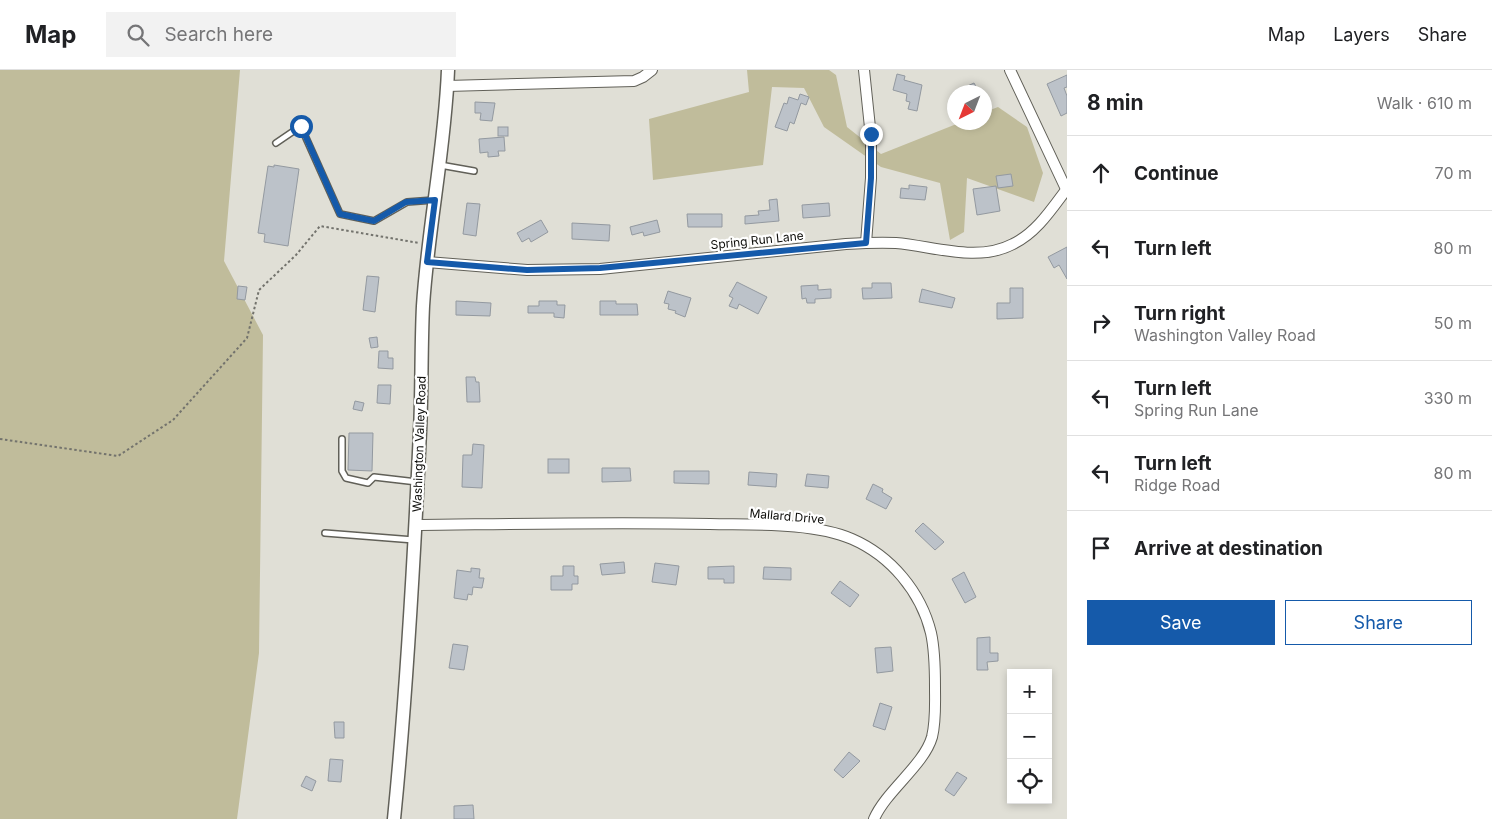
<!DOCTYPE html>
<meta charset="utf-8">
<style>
body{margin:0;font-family:Inter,sans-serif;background:#f2f2f2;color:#202124}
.controls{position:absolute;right:15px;bottom:15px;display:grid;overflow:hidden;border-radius:0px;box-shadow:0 2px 8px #0003}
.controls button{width:45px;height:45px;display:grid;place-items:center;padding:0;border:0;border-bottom:1px solid #e0e0e0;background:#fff;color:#202124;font:25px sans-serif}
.compass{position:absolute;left:947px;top:15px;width:45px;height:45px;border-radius:50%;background:#fff;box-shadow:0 2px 8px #0003;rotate:222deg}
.stop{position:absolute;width:15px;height:15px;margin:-11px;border:4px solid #155aaa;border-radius:50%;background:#fff}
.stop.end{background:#155aaa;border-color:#fff;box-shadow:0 1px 5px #0008}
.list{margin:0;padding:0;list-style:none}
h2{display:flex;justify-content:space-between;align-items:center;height:65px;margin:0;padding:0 20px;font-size:21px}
h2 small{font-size:16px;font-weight:400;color:#757577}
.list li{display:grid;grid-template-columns:32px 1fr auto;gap:15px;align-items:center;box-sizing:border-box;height:75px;padding:0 20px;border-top:1px solid #e0e0e0}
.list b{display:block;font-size:19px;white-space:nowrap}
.list p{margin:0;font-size:16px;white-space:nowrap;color:#757577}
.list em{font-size:16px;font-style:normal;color:#757577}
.actions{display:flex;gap:10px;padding:15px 20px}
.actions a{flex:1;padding:11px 0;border:1px solid #155aaa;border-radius:0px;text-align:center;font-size:18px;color:#155aaa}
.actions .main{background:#155aaa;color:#fff}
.icon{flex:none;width:28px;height:28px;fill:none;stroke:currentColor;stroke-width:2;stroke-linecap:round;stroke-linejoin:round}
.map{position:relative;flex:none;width:1067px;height:749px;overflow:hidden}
header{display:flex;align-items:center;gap:30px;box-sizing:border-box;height:70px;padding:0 25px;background:#fff;border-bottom:1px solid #e0e0e0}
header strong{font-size:24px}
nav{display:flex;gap:28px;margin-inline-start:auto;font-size:18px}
.search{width:350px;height:45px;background:#f2f2f2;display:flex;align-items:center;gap:12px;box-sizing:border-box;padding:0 18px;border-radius:0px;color:#757577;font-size:19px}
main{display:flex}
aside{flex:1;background:#fff}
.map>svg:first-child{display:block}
.green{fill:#c0bc9b}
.building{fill:#bcc2c9;stroke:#9399a0}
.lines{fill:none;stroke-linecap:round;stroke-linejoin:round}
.service-casing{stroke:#616058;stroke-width:8}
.minor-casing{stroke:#616058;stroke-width:12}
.tertiary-casing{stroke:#616058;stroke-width:15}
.path{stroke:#73736d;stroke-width:2;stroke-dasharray:2.5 2.5;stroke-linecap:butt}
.service{stroke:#fff;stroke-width:5}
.minor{stroke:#fff;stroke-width:10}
.tertiary{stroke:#fff;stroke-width:12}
.route{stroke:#155aaa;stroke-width:6}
.labels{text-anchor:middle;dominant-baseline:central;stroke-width:4.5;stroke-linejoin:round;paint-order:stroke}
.street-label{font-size:12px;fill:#0d0d0a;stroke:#fff}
</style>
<header>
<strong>Map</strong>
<div class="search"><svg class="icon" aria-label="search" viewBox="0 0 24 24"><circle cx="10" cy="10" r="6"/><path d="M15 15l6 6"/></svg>Search here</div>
<nav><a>Map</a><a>Layers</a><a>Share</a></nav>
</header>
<main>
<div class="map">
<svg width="1067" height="749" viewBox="0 0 1067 749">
<rect width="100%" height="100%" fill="#e0dfd6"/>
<g class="green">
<polygon points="0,0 240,0 224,191 263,265 259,583 237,749 0,749"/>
<polygon points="747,0 829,0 836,5 847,57 881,84 959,53 984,52 985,42 998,37 1027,57 1043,103 1034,132 967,108 964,162 950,170 940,113 881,97 824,57 804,18 772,17 763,95 653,110 649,49 749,22"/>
</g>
<g class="building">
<polygon points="897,4 905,6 904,10 922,15 917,41 908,39 910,32 906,31 907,24 893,20"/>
<polygon points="1067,5 1067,17 1064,18 1067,26 1067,43 1061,46 1047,14"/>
<polygon points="974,13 979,22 954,22"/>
<polygon points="800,24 809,27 806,35 801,33 794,54 790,52 787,61 775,57 784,33 787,34 789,27 798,30"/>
<polygon points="475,32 495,33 492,51 480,50 481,43 475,43"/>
<rect x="498" y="57" width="10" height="9"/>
<polygon points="504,67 505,81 498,81 499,86 488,87 488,82 480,83 479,69"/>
<polygon points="274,95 299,99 288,176 264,172 265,164 258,163 268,96 274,97"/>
<polygon points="1011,104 1013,116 998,118 996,106"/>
<polygon points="909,115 927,117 925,130 900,128 901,118 909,119"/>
<polygon points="996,116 1000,141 977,145 973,119"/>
<polygon points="777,129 779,151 745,154 745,146 759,145 758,141 770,140 769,130"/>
<polygon points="467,133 480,134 476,166 463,164"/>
<polygon points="829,133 830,146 803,148 802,135"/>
<polygon points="687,144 722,144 722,157 688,157"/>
<polygon points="541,150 548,162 531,172 529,168 522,172 517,163"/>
<polygon points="657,150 660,162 644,166 643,162 632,165 630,157"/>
<polygon points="572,153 610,155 609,171 572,169"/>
<polygon points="1067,177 1067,209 1059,195 1054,198 1048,187"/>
<polygon points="367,206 379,207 375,242 363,240"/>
<polygon points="737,212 767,227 758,244 739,234 737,239 729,236 733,228 729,226"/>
<polygon points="872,213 891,213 892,228 863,229 862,218 872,218"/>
<polygon points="818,215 818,220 831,219 831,228 815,229 815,233 807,233 806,228 802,229 801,216"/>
<polygon points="238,216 247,217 245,230 237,229"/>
<polygon points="1010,218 1023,218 1023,248 997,249 997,233 1010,233"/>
<polygon points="922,219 955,228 952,238 919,232"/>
<polygon points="668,221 691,228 685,247 675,243 676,241 668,239 669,234 664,233"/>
<polygon points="456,231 491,233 490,246 456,245"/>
<polygon points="539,231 557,231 557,235 565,235 564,248 554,247 554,243 528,243 528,236 539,236"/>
<polygon points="600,231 616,231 616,234 637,234 638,245 600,245"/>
<polygon points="377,267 378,277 371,278 369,268"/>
<polygon points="379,281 388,281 388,288 393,288 393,299 378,298"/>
<polygon points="466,307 475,307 476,312 479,312 480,332 467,332"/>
<polygon points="378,315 391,315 390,334 377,333"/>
<polygon points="355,331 364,333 362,341 353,339"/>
<polygon points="349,363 373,363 372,401 348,400"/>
<polygon points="473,374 484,375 482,418 462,417 463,385 472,385"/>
<rect x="548" y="389" width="21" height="14"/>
<polygon points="602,398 630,398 631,411 602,412"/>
<polygon points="674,401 709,401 709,414 674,413"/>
<polygon points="749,402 777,404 776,417 748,415"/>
<polygon points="807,404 829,406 828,418 805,416"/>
<polygon points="873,414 883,419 882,422 892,428 886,439 866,429"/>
<polygon points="923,453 944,472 935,480 915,461"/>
<polygon points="624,492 625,503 602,505 600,494"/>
<polygon points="655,493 679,496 676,515 652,512"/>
<polygon points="563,496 574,496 574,506 578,506 578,514 572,514 572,520 551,520 551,506 563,506"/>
<polygon points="734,496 734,513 724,513 724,509 708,509 708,497"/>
<polygon points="764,497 791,498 791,510 763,509"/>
<polygon points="471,498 480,499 479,508 484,508 482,518 473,517 472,525 468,524 467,530 454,528 457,500 471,502"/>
<polygon points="964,502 976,527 965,533 952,509"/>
<polygon points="840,511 859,525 850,537 831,523"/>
<polygon points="990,567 990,583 998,583 998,591 987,592 988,600 977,600 977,568"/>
<polygon points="453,574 468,576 464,600 449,598"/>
<polygon points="891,577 893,601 877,603 875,578"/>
<polygon points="880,633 892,637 885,660 873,656"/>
<polygon points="334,652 344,652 344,668 335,668"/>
<polygon points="849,682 860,691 843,708 834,700"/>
<polygon points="330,689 343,690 341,712 328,711"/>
<polygon points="957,702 967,708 954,726 945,720"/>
<polygon points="306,706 316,711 312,721 301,716"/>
<polygon points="473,735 474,749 454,749 454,736"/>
</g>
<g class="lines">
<g class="service-casing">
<g id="service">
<polyline points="298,50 340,144 374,151 407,132 434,130"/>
<polyline points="276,73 301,56"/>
<polyline points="440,95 474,101"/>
<polyline points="342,369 342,401 346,408 368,413 374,407 417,412"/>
<polyline points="325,463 414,470"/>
</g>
</g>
<g class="minor-casing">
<g id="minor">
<polyline points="864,0 871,67 871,108 866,173"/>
<polyline points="1010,0 1067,121"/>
<polyline points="447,16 634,11 643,7 652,0"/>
<path d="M427,192L527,200L600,199L846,174C862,173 879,172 896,173C933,176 977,193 1013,174C1036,163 1051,140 1066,120"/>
<path d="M415,455C514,454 612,452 710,454C752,455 813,452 852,469C891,486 921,522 931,563C935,581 935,599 935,617C935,634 936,651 932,667C924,695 886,721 874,749"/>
</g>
</g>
<g class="tertiary-casing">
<path id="tertiary" d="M394,749C407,620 414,491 420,361C422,320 421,278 423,236C428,157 445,79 448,0"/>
</g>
<polyline class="path" points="0,369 118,386 173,350 247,268 259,220 296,185 320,156 419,173"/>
<use href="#service" class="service"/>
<use href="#minor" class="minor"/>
<use href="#tertiary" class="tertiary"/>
</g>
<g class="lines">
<polyline class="route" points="301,56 340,144 374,151 406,132 435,130 427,192 527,200 600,198 866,173 871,108 871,64"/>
</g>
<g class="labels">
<g class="street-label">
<text transform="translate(757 170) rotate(-6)">Spring Run Lane</text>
<text transform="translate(419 374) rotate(-88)">Washington Valley Road</text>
<text transform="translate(787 446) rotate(5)">Mallard Drive</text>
</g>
</g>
</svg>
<div class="controls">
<button>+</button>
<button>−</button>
<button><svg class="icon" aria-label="locate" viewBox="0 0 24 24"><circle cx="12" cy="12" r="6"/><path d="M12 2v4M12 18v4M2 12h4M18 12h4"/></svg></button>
</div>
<svg class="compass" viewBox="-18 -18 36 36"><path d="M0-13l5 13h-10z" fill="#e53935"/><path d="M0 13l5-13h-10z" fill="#757577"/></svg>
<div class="stop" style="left:301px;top:56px"></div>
<div class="stop end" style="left:871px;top:64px"></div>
</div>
<aside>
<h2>8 min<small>Walk · 610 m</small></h2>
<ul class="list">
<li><svg class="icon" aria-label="ahead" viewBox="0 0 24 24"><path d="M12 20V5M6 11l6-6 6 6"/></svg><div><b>Continue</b></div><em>70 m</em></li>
<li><svg class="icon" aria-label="left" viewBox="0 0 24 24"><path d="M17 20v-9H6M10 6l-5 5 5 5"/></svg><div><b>Turn left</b></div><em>80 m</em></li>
<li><svg class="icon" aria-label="right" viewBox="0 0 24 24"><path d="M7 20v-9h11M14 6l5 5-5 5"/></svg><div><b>Turn right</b><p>Washington Valley Road</p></div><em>50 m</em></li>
<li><svg class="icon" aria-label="left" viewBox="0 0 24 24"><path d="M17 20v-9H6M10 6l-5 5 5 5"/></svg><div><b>Turn left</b><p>Spring Run Lane</p></div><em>330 m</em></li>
<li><svg class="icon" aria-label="left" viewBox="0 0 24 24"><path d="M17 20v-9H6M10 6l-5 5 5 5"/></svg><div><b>Turn left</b><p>Ridge Road</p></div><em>80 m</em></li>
<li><svg class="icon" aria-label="arrive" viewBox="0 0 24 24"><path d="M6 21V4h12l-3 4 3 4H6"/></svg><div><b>Arrive at destination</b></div></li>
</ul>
<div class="actions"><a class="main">Save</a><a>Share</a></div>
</aside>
</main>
